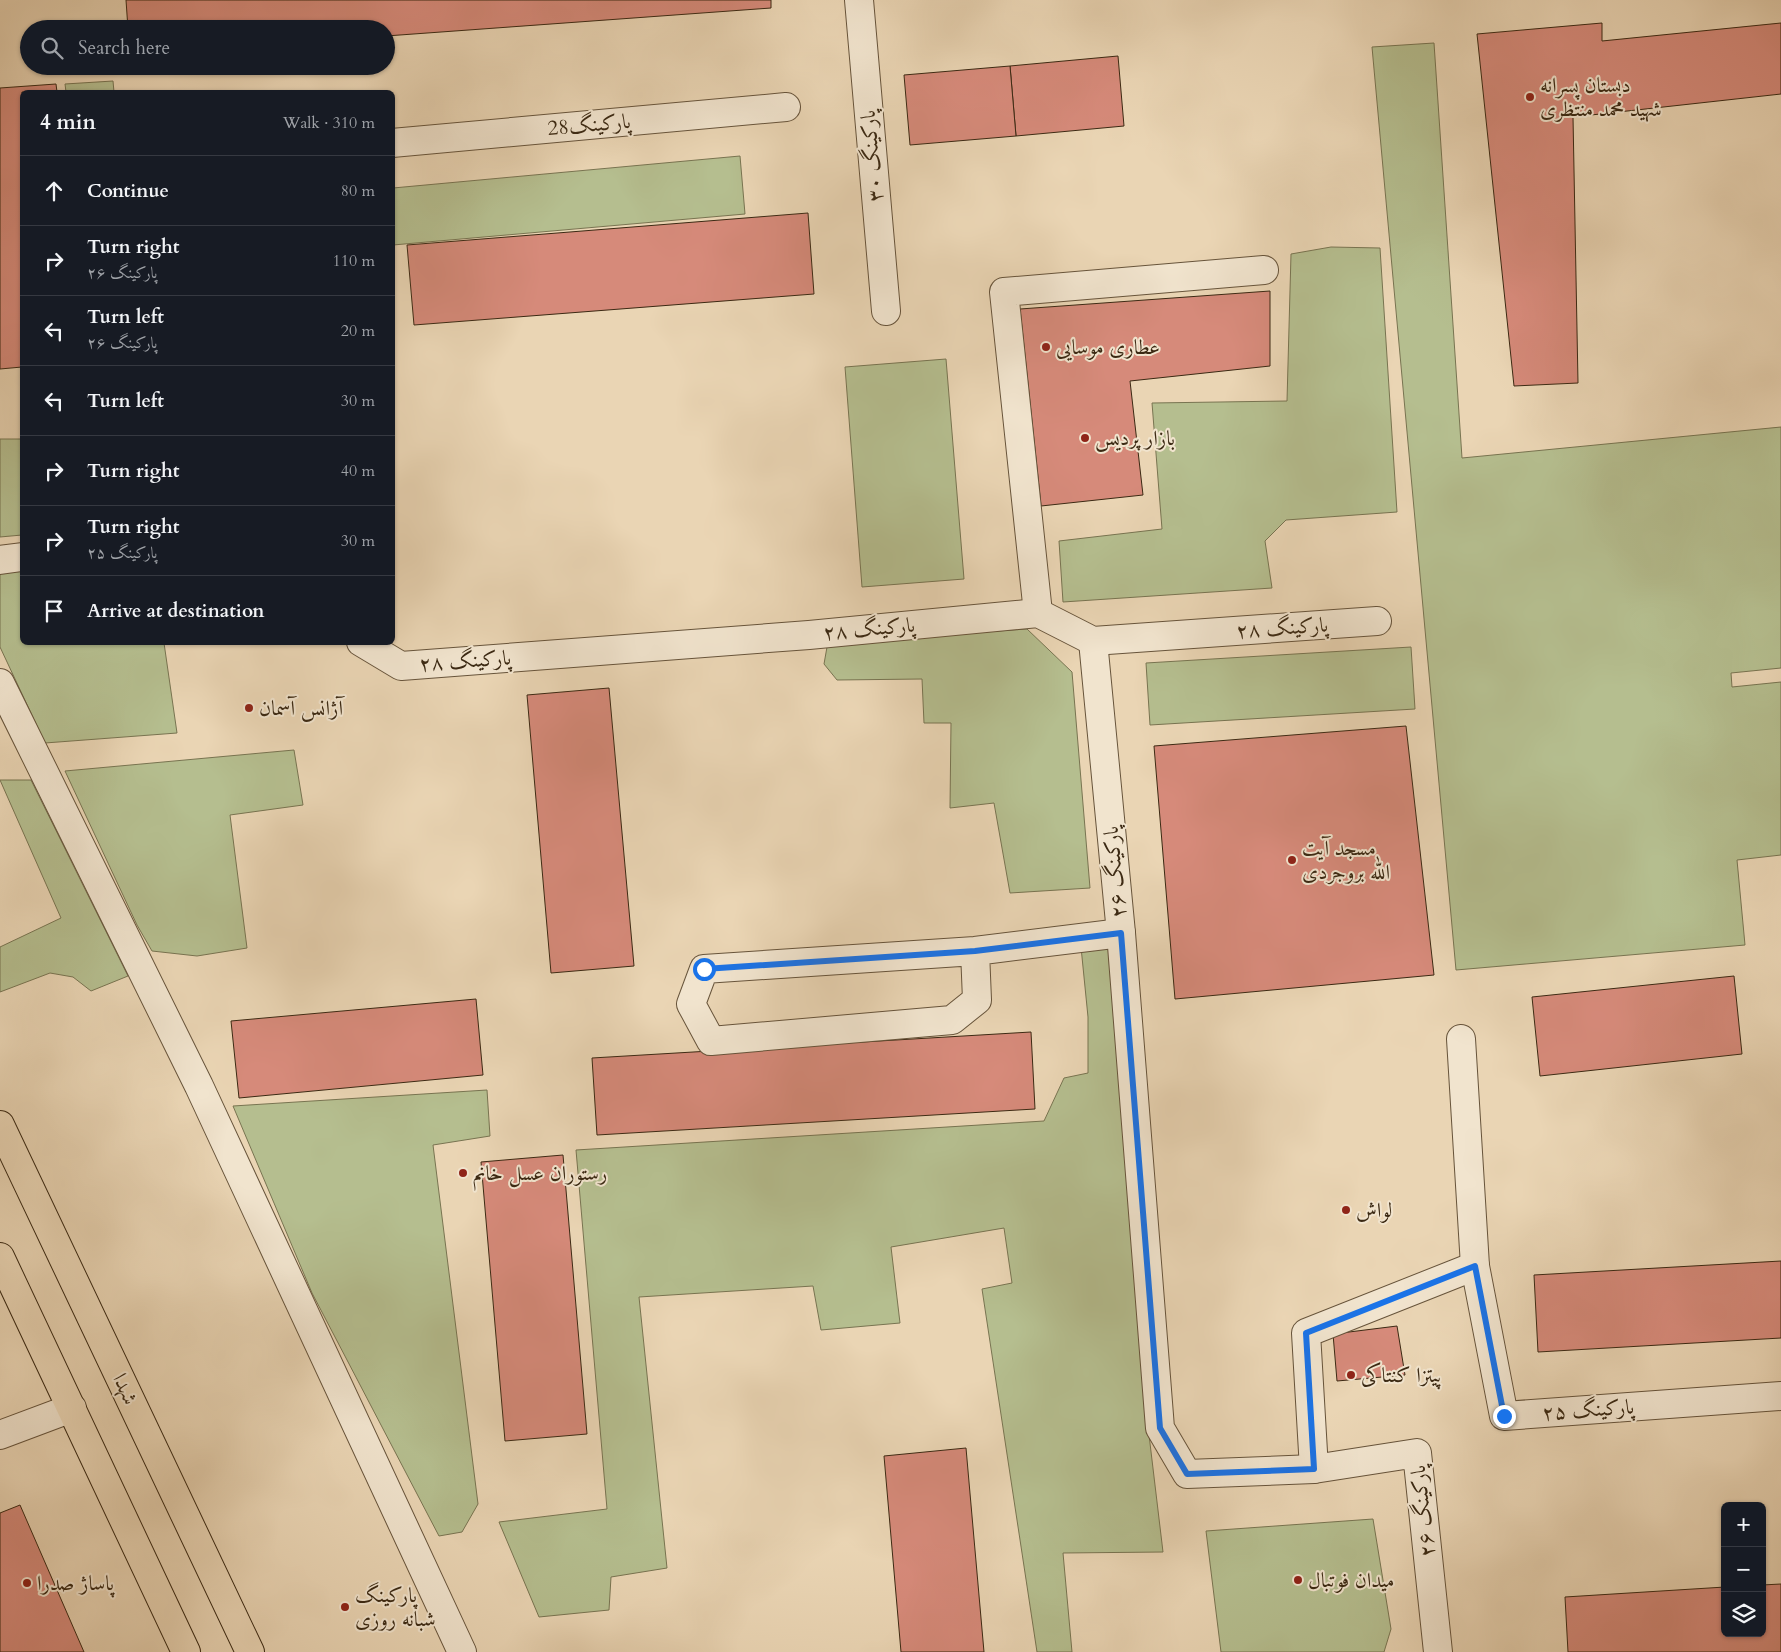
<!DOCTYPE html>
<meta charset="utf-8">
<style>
body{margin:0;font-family:Cardo,Amiri,serif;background:#242831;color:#f1f3f6}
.controls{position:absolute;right:15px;bottom:15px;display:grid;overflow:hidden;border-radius:8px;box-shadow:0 1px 4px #0004}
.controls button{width:45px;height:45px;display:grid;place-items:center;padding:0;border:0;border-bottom:1px solid #363941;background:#171b24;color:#f1f3f6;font:25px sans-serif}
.stop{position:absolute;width:15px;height:15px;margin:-11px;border:4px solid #1a73e8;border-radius:50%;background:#fff}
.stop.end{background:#1a73e8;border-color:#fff;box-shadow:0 1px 5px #0008}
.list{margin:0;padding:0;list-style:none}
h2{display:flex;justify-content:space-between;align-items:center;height:65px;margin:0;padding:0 20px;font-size:21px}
h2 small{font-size:16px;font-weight:400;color:#9ea1a6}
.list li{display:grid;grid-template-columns:32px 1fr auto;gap:15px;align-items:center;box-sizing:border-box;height:70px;padding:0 20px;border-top:1px solid #363941}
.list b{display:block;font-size:19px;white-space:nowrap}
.list p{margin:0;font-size:16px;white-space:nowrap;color:#9ea1a6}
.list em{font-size:16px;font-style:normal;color:#9ea1a6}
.icon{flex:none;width:28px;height:28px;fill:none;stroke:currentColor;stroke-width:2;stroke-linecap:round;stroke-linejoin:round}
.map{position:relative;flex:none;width:1781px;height:1652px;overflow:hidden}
.search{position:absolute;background:#171b24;box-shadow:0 1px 4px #0004;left:20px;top:20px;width:375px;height:55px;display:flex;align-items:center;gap:12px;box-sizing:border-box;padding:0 18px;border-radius:28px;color:#9ea1a6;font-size:19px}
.panel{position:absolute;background:#171b24;box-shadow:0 1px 4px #0004;left:20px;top:90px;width:375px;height:555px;border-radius:8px}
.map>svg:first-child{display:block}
.green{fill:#b5be8f;stroke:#787451}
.building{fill:#d68a7a;stroke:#3b2913}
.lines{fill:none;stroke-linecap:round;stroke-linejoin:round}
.minor-casing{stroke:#67543b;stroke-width:30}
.major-casing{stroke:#3b2913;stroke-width:30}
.minor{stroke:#f1e4ce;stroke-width:28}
.major{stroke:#ead5b4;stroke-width:28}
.route{stroke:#1a73e8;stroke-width:6}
.poi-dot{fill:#8f2418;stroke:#f1e4ce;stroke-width:2}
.labels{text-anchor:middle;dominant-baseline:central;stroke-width:4;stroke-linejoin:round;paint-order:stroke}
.poi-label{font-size:21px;fill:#3b2913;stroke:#f1e4ce;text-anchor:start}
.street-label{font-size:21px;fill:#3b2913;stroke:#f1e4ce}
</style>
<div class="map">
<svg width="1781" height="1652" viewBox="0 0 1781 1652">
<rect width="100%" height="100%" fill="#ead5b4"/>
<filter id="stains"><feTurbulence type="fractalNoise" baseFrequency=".004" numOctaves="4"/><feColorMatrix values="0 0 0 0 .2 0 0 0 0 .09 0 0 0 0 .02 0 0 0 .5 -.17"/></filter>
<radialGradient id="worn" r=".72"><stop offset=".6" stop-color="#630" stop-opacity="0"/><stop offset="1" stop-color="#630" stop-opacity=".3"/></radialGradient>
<g class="green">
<polygon points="1434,43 1462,458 1781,427 1781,668 1731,673 1732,687 1781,682 1781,855 1737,860 1745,945 1456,970 1372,47"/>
<polygon points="113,81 114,92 66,92 65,84"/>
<polygon points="740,156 745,214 393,245 393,188"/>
<polygon points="1331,247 1380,248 1397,512 1286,520 1265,541 1272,588 1063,602 1059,541 1162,529 1152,403 1287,401 1291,254"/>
<polygon points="946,359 964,579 862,587 845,367"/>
<polygon points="0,439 22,439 22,535 0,537"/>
<polygon points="22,571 22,642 164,643 177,733 45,743 0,647 0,572"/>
<polygon points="1027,629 1072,672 1090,888 1010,893 994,803 950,808 951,723 924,723 922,679 837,680 824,664 827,647 851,641"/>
<polygon points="1411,647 1415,709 1150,725 1146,663"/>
<polygon points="294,750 303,805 230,815 247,948 197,956 152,951 137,925 65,771"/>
<polygon points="0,780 31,780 128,976 91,991 73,977 50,973 0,992 0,947 61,918"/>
<polygon points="1081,947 1114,949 1144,1393 1163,1552 1063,1553 1072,1652 1037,1652 982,1289 1012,1283 1004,1228 891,1247 900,1323 821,1330 813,1286 639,1297 667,1568 611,1577 609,1610 539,1617 499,1522 607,1509 576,1150 1044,1121 1064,1078 1088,1073 1088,1017"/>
<polygon points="487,1090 490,1136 433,1145 478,1504 462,1532 439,1536 312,1293 233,1106"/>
<polygon points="1373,1519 1391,1629 1384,1652 1221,1652 1206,1531"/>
</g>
<g class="building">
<polygon points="126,0 771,0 771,8 386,36 386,29 128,29"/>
<polygon points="1602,23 1602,41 1781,23 1781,94 1573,117 1578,383 1514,386 1477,34"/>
<polygon points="1118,56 1124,126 1016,136 1010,66"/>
<polygon points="1010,66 1016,136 910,145 904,75"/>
<polygon points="56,84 57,92 22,92 22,367 0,369 0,88"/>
<polygon points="808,213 814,294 414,325 407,245"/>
<polygon points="1270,291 1270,366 1130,381 1143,495 1041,506 1020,309"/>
<polygon points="609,688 634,966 551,973 527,695"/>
<polygon points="1406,726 1434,975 1175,999 1154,746"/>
<polygon points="1734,976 1742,1054 1540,1076 1532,997"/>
<polygon points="476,999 483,1075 239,1098 231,1021"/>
<polygon points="1031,1032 1035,1109 597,1135 592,1058"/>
<polygon points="563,1155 587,1434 505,1441 481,1162"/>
<polygon points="1781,1261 1781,1338 1538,1352 1534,1275"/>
<polygon points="1397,1326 1405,1375 1337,1381 1333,1334"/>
<polygon points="966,1448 984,1652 901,1652 884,1456"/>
<polygon points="20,1505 84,1652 0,1652 0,1513"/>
<polygon points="1781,1584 1781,1652 1568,1652 1565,1597 1725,1587 1725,1633 1762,1633 1762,1585"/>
</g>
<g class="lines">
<g class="minor-casing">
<g id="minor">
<polyline points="859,0 886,311"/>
<polyline points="392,143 786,107"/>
<polyline points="0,560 22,557"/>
<polyline points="1038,613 1004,292 1264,270"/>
<polyline points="1093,641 1121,933 1160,1428 1187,1474 1314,1469 1417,1453 1438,1652"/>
<polyline points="361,642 401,666 809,635 1038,613 1093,641 1377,621"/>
<polyline points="0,683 199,1086 462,1652"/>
<polyline points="975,951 977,1000 952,1020 711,1041 691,1004 704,969 975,951 1121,933"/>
<polyline points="1461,1039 1475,1266 1504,1416 1781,1396"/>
<polyline points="0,1435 72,1408"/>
<polyline points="1314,1469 1306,1333 1475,1266"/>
</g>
</g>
<g class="major-casing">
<g id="major">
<polyline points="0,1125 250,1652"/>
<polyline points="0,1257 186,1652"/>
</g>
</g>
<use href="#minor" class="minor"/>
<use href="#major" class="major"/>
</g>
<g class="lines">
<polyline class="route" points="704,969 975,951 1121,933 1160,1428 1187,1474 1314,1469 1306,1333 1475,1266 1504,1416"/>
</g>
<g class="poi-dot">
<circle cx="1530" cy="97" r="5"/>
<circle cx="1046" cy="347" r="5"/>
<circle cx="1085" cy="438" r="5"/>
<circle cx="249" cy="708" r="5"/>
<circle cx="1292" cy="860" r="5"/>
<circle cx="463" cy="1173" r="5"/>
<circle cx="1346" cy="1210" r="5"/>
<circle cx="1351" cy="1375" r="5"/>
<circle cx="1298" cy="1580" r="5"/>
<circle cx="27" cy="1583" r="5"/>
<circle cx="345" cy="1607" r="5"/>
</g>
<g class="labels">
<g class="poi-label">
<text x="1540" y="85">دبستان پسرانه<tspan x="1540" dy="24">شهید محمد منتظری</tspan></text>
<text x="1056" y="347">عطاری موسایی</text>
<text x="1095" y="438">بازار پردیس</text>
<text x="259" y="708">آژانس آسمان</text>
<text x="1302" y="848">مسجد آیت<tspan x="1302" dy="24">الله بروجردی</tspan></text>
<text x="473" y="1173">رستوران عسل خانم</text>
<text x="1356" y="1210">لواش</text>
<text x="1361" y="1375">پیتزا کنتاکی</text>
<text x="1308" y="1580">میدان فوتبال</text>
<text x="37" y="1583">پاساژ صدرا</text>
<text x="355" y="1595">پارکینگ<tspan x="355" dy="24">شبانه روزی</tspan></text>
</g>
<g class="street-label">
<text transform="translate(589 125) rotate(-5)">پارکینگ28</text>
<text transform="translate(872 156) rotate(-95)">پارکینگ ۳۰</text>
<text transform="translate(1282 628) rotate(-4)">پارکینگ ۲۸</text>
<text transform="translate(869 629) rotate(-5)">پارکینگ ۲۸</text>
<text transform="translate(465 661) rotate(-4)">پارکینگ ۲۸</text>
<text transform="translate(1115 872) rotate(-95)">پارکینگ ۲۶</text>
<text transform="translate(125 1389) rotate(65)">شهدا</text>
<text transform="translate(1588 1410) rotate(-4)">پارکینگ ۲۵</text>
<text transform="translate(1423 1511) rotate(-96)">پارکینگ ۲۶</text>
</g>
</g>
<rect width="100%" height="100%" filter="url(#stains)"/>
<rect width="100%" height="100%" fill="url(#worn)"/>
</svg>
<div class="controls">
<button>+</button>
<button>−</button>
<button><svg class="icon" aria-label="layers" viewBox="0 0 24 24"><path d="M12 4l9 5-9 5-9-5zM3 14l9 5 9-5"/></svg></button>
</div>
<div class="stop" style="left:704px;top:969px"></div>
<div class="stop end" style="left:1504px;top:1416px"></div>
<div class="search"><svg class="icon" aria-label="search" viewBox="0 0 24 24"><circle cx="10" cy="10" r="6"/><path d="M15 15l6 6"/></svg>Search here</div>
<section class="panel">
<h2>4 min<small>Walk · 310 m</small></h2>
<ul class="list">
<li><svg class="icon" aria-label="ahead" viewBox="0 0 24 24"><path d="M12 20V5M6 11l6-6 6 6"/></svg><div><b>Continue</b></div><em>80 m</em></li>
<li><svg class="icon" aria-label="right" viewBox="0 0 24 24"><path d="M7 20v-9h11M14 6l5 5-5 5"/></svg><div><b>Turn right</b><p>پارکینگ ۲۶</p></div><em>110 m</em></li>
<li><svg class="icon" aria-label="left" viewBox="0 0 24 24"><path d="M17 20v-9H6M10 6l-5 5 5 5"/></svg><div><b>Turn left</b><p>پارکینگ ۲۶</p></div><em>20 m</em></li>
<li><svg class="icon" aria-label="left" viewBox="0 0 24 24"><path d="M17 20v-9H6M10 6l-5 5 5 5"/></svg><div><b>Turn left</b></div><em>30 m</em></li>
<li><svg class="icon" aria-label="right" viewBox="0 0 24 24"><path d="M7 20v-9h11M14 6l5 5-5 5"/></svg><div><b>Turn right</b></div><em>40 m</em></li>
<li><svg class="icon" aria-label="right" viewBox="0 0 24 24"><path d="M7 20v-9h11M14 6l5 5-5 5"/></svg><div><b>Turn right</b><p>پارکینگ ۲۵</p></div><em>30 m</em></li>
<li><svg class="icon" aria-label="arrive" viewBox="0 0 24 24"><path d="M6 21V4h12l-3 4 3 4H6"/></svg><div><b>Arrive at destination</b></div></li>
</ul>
</section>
</div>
